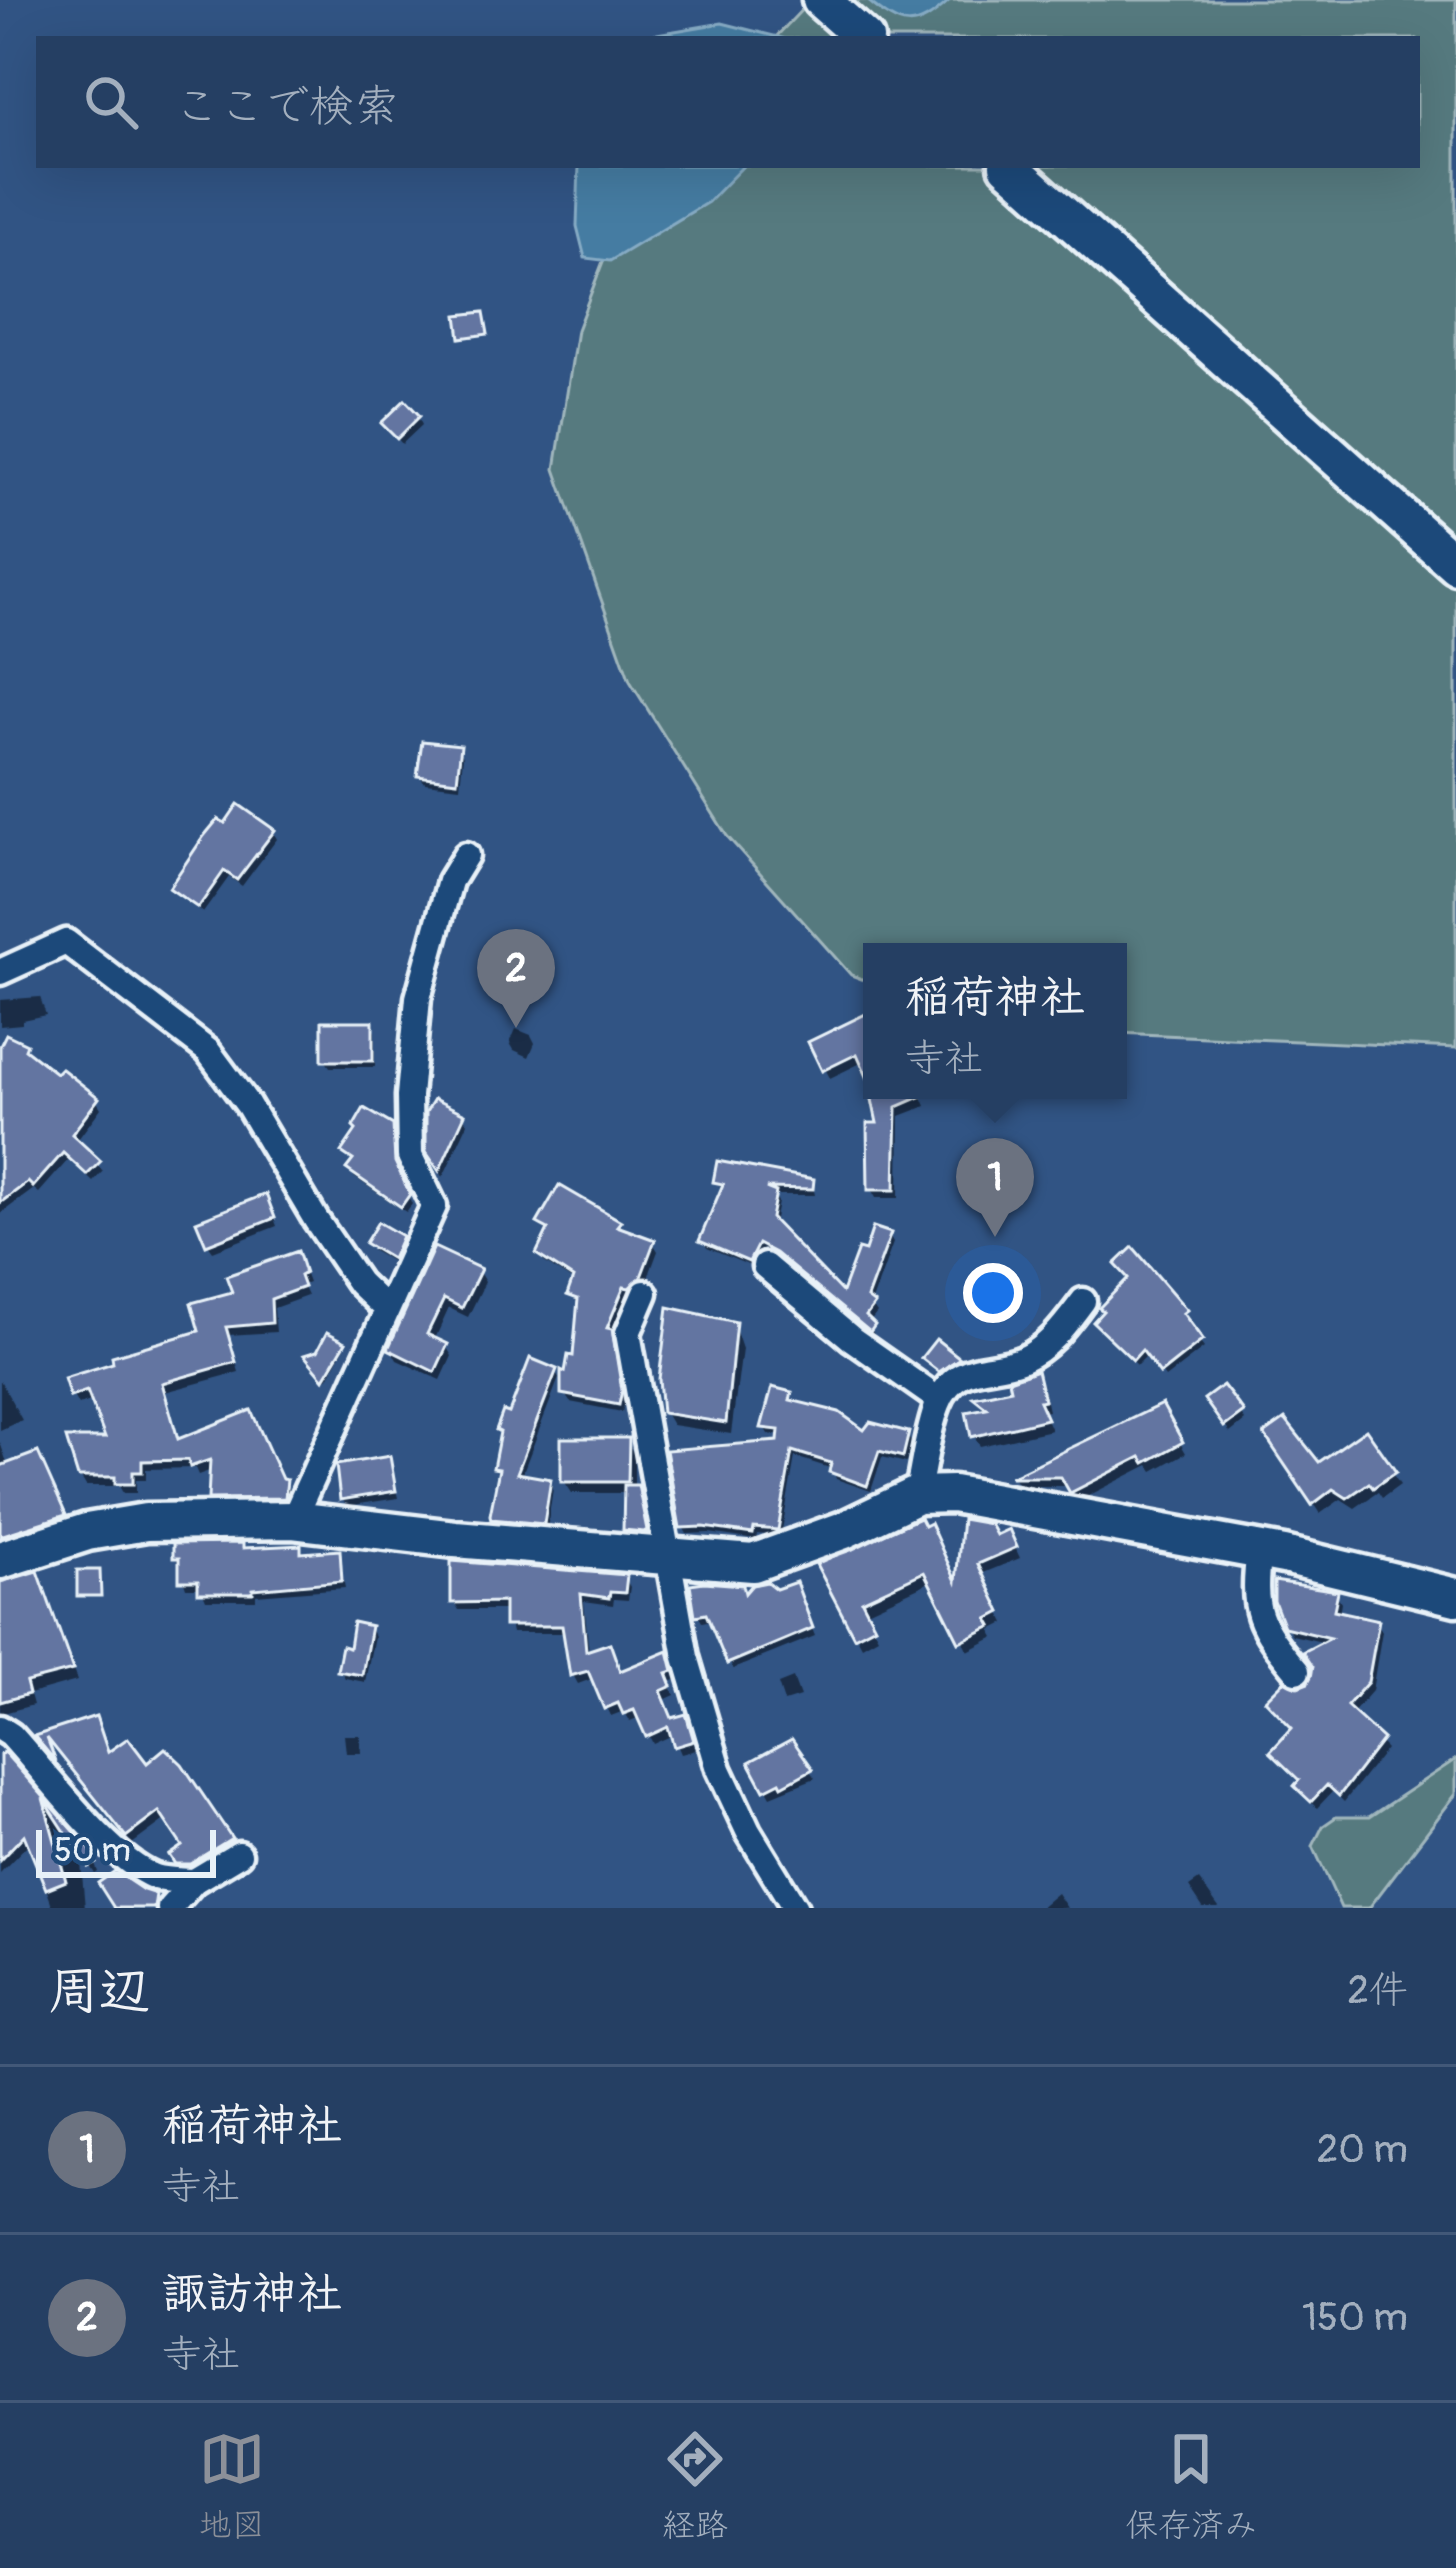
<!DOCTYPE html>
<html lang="ja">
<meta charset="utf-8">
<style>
body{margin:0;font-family:Pangolin,"Klee One",sans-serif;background:#314a6c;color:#f1f3f6}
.scale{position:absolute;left:36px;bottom:30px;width:180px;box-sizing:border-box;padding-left:12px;border:6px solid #e8f1f8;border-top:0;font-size:33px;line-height:42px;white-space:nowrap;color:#e8f1f8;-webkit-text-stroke:9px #1f4a7a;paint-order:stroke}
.you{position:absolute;left:993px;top:1293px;width:42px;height:42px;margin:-30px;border:9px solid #fff;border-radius:50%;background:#1a73e8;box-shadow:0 0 0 18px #1a73e833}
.badge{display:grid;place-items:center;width:78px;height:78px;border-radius:50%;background:#8c9099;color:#fff;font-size:39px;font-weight:700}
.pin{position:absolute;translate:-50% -99px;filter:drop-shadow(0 3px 6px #0008)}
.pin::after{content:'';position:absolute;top:63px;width:42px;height:36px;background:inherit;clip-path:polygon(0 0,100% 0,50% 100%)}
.popup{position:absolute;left:863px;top:943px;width:264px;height:156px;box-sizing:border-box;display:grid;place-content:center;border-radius:0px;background:#253f63;filter:drop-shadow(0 3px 9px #0005);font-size:39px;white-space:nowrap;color:#a3afbe}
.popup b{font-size:45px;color:#f1f3f6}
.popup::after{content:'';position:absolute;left:50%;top:100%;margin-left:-24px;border:24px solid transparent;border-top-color:#253f63}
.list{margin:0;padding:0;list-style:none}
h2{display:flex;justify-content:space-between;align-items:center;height:156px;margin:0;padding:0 48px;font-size:51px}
h2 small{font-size:39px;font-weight:400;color:#a3afbe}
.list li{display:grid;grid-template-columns:78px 1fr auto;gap:36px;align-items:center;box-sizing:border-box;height:168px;padding:0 48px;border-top:3px solid #425878}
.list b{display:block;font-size:45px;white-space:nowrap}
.list p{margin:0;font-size:39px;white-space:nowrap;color:#a3afbe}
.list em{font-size:39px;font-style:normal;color:#a3afbe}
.icon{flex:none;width:66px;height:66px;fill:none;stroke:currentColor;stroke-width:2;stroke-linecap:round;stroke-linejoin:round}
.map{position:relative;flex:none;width:1456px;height:1908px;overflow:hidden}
.search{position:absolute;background:#253f63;box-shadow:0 12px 48px #0002;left:36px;right:36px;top:36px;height:132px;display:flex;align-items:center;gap:30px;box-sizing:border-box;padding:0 42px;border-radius:0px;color:#a3afbe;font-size:45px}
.sheet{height:492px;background:#253f63}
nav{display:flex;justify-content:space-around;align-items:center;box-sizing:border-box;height:168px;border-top:3px solid #425878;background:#253f63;font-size:33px;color:#a3afbe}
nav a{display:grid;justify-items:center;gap:6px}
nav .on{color:#8c9099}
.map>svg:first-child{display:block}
.green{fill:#577a7f;stroke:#a0b6bc;stroke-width:3}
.water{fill:#457ca2;stroke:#86abc4;stroke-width:3}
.shadow{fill:#0007}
.building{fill:#6374a1;stroke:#e8f1f8;stroke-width:3}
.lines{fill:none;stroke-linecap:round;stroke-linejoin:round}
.street-casing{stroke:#e8f1f8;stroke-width:33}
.secondary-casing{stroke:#e8f1f8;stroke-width:45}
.street{stroke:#1f4a7a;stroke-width:24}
.secondary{stroke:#1f4a7a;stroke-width:36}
</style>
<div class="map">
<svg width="1456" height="1908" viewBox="0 0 1456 1908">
<rect width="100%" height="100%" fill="#315484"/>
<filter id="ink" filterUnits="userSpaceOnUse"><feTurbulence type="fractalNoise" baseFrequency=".00833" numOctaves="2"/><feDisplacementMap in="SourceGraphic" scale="24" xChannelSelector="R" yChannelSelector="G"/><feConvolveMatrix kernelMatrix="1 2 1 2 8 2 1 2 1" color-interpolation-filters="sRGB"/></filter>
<g filter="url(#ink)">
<g class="green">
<polygon points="811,0 1456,0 1456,1048 1118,1033 1118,952 872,952 872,983 851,975 727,836 630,681 555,469 577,330 613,235 666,165 1417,165 1417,39 774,39"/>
<polygon points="1456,1759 1456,1794 1369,1908 1341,1908 1313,1846 1323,1826 1336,1817 1369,1817"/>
</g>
<g class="water">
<path d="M867,0H950C914,33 903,30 867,0Z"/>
<polygon points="722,23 786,39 639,39 645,36"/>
<polygon points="579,165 744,165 708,202 610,261 585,258 577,226"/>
</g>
<g class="shadow">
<polygon points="418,417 422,425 402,444 385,424"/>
<polygon points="459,748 463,756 460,787 425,783 420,776"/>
<polygon points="273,832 277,839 242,886 229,877 203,913 177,895 172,888"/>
<polygon points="40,997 46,1015 22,1020 22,1024 0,1026 0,1000"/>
<polygon points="872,1015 872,1084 863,1062 830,1078 812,1044"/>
<polygon points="371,1024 375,1032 375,1067 330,1067 325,1060"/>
<polygon points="516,1029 531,1035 535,1043 529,1057 514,1050 510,1043"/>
<polygon points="25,1046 29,1056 96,1100 101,1108 76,1142 103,1171 93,1182 69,1159 39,1193 34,1189 0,1214 0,1053"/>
<polygon points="873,1090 919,1090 926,1106 900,1116 899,1198 876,1198 871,1189 880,1126"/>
<polygon points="463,1116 468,1123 443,1177 429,1151"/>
<polygon points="391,1127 396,1136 397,1173 412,1204 406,1212 354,1177 350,1169 354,1163 344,1152"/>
<polygon points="812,1181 815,1195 774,1195 778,1202 774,1225 843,1297 889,1236 893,1243 871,1304 877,1313 869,1323 875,1337 782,1259 762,1249 753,1267 707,1248 703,1241 724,1189 716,1182"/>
<polygon points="560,1189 619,1223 624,1231 653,1243 658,1251 645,1286 635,1296 629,1294 612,1333 625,1401 622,1412 570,1402 564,1393 576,1359 580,1305 570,1294 575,1282 544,1262 539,1254 549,1234 540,1223"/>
<polygon points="269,1205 277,1226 213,1251 208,1244"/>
<polygon points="400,1239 405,1246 396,1264 373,1251 369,1243"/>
<polygon points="435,1251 479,1272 485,1282 468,1317 449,1308 434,1341 446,1346 452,1356 441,1380 397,1360 391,1349"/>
<polygon points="1133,1252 1184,1312 1188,1318 1184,1321 1204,1348 1165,1378 1148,1354 1137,1365 1101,1329 1130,1279"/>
<polygon points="301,1264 308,1283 302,1285 307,1296 274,1308 276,1332 228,1335 239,1372 165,1392 179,1441 285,1483 290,1492 289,1506 217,1507 211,1498 212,1470 198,1475 195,1468 146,1469 146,1480 136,1480 136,1493 123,1493 119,1486 86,1486 80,1476 109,1441 94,1400 78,1405 73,1396 203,1333 236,1294"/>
<polygon points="734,1325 742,1349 731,1434 672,1425 665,1413"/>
<polygon points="936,1343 962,1366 945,1378 924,1358"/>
<polygon points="343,1344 345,1347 327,1379 308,1357"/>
<polygon points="555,1371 559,1378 521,1477 549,1481 553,1488 547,1530 498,1526 494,1519 501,1476 496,1467 510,1417"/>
<polygon points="1036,1374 1042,1384 1048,1411 1043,1412 1051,1430 980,1446 974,1436 985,1411 978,1399 1015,1391"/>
<polygon points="0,1380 22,1420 0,1430"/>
<polygon points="790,1394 794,1402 864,1435 907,1435 911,1442 906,1463 882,1457 871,1491 836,1479 833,1469 795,1457 781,1536 757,1534 756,1540 709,1533 687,1534 683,1527 781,1444 782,1436 768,1434 764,1427"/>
<polygon points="1212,1407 1241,1414 1245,1421 1230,1433"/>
<polygon points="1160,1408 1186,1453 1153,1471 1149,1465 1078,1501 1070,1486 1019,1486 1014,1478"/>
<polygon points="1365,1433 1400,1485 1382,1498 1378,1492 1355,1508 1341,1499 1320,1514 1275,1445 1318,1467"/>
<polygon points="627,1441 634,1454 634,1488 641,1496 649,1538 630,1537 626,1529 627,1493 572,1493 564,1481"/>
<polygon points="0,1442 8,1466 42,1464 68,1524 1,1545"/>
<polygon points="389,1459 398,1498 347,1506 342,1499"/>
<polygon points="919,1522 959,1590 995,1538 1013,1543 1020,1558 981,1574 1005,1623 991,1630 995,1637 968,1651 932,1581 865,1612 878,1637 862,1646 820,1566"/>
<polygon points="299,1548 303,1556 338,1553 345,1588 256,1595 256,1600 206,1600 201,1588 186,1588 176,1557"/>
<polygon points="625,1578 630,1587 628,1600 614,1599 613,1605 584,1601 589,1653 620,1674 667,1655 676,1680 669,1682 675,1695 664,1700 672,1722 689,1726 696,1750 681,1754 673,1735 653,1744 640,1717 630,1721 624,1711 611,1716 594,1678 578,1684 573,1675 566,1633 512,1633 507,1610 459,1610 454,1602"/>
<polygon points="0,1584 43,1586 77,1681 30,1694 33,1705 0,1714"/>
<polygon points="798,1593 815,1636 733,1669 712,1620 702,1622 698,1615 746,1596"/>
<polygon points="1336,1594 1341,1602 1339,1614 1377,1623 1382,1631 1372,1691 1352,1714 1386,1749 1344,1802 1333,1791 1317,1808 1302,1794 1298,1786 1301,1782 1273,1752 1294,1730 1298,1691 1311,1685 1326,1643 1292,1635 1287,1626"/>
<polygon points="370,1628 374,1636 365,1682 345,1678 340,1670"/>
<polygon points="793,1678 800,1697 784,1702 778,1684"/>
<polygon points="95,1720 109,1755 146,1768 179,1766 235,1848 195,1872 183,1872 173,1856 185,1847 166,1819 132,1844 47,1736 39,1738"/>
<polygon points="344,1735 360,1735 361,1753 346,1753"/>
<polygon points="791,1743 815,1778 771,1796 753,1763"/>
<polygon points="4,1756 94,1862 98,1872 95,1874 80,1851 85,1908 53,1908 30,1842 0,1873 0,1759"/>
<polygon points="1199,1880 1219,1908 1203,1908 1189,1887"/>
<polygon points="1057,1893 1067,1908 1039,1908"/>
</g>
<g class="building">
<polygon points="484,312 488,334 460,338 457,315"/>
<polygon points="405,400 420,416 397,439 381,423"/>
<polygon points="422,741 461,745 457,781 417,776"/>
<polygon points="238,804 275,830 237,880 224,871 198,908 169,888 204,836 218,819 225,823"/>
<polygon points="872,1011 872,1088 857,1054 822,1071 808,1042"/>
<rect x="322" y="1021" width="51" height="40"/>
<polygon points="6,1034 27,1044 25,1049 56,1073 61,1068 99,1098 72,1134 101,1161 87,1175 63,1153 33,1187 28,1182 0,1203 0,1046"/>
<polygon points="870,1090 936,1090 897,1107 895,1190 868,1190 867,1123 877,1123"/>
<polygon points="434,1099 465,1114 439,1171 426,1152 426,1112"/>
<polygon points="364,1108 393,1125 395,1162 410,1194 401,1207 346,1169 353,1160 341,1152 356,1130 353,1127"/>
<polygon points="717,1161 814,1179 813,1189 766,1188 776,1192 771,1218 842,1292 858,1249 865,1251 873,1227 891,1233 867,1298 875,1304 866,1316 875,1325 870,1332 775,1253 758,1244 749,1262 699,1241 723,1184 713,1182"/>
<polygon points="559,1185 621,1221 617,1226 655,1240 641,1277 629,1288 624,1287 607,1328 612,1329 622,1390 619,1405 561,1394 561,1370 565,1372 568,1355 573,1356 578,1299 567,1295 573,1278 536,1254 548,1229 537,1223"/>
<polygon points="266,1194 275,1218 206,1245 196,1221"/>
<polygon points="378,1222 402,1236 392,1259 365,1243"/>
<polygon points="434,1247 481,1269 462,1308 444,1299 427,1334 448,1344 435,1372 388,1349"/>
<polygon points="1133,1247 1187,1310 1183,1313 1203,1340 1160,1374 1142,1350 1133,1360 1093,1322 1103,1311 1099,1308 1128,1278 1115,1264"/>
<polygon points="298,1251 305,1273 300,1276 304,1287 271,1299 272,1323 226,1327 236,1362 162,1383 178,1439 251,1410 282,1479 287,1480 285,1498 208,1499 210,1460 190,1467 188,1460 142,1461 142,1472 133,1472 133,1484 115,1484 115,1477 78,1477 66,1438 105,1438 87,1391 70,1397 64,1378 113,1363 112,1356 199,1331 191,1303 232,1292 226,1276"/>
<polygon points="668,1307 736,1322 726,1423 662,1413 659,1379"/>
<polygon points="327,1332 346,1342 324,1379 304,1355 317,1351"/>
<polygon points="936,1339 960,1358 939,1372 921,1358"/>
<polygon points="530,1358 557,1369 517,1473 551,1479 544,1524 491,1519 490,1515 499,1469 493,1468 500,1432 496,1430 503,1411 509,1413"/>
<polygon points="1037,1370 1044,1400 1039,1401 1047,1419 971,1437 966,1412 987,1408 973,1397 1011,1389 1009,1380"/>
<polygon points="1223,1385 1244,1412 1224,1427 1204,1399"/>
<polygon points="772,1387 792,1392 790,1400 839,1412 864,1430 870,1422 909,1432 903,1457 879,1451 867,1486 829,1472 831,1463 792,1451 778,1530 754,1528 753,1534 704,1527 680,1528 666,1450 778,1441 779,1430 761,1428"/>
<polygon points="1162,1404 1183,1442 1145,1463 1141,1457 1070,1493 1061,1477 1010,1477"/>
<polygon points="1285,1419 1319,1462 1366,1429 1396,1472 1373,1488 1369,1483 1347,1498 1333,1489 1312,1505 1264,1434"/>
<polygon points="561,1438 629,1438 628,1482 561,1482"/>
<polygon points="38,1452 66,1515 0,1536 0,1466"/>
<polygon points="390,1456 396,1491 340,1500 336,1465"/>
<polygon points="624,1485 638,1485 647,1530 644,1532 623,1530"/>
<polygon points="920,1518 924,1526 930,1523 956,1581 962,1519 990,1524 996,1535 1009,1529 1017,1547 978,1564 1001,1612 988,1619 992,1626 959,1642 924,1572 862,1601 875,1626 854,1637 816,1564"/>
<polygon points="243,1543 243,1548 301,1545 301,1553 340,1550 342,1581 253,1589 253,1593 198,1593 198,1581 179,1581 179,1558 173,1558 173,1544"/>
<polygon points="451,1561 627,1575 625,1593 610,1592 609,1598 581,1594 586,1651 610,1643 620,1671 668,1651 673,1671 667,1673 672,1686 661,1691 672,1718 686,1714 694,1741 674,1747 668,1727 646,1737 634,1710 623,1714 618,1703 604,1709 588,1671 570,1676 562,1626 504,1626 504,1602 451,1603"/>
<polygon points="77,1570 100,1570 101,1596 77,1596"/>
<polygon points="38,1571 73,1670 26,1682 29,1694 0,1702 0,1582"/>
<polygon points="1274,1581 1338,1591 1334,1610 1379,1620 1368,1682 1347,1706 1383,1739 1339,1796 1327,1785 1311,1802 1294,1786 1299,1780 1270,1752 1292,1728 1265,1700 1284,1681 1298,1687 1308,1683 1313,1667 1303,1652 1330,1638 1284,1627 1274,1601"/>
<polygon points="704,1582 743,1585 745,1593 752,1585 767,1582 776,1589 796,1582 813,1628 727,1664 706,1614 695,1616 690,1584"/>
<polygon points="353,1622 371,1626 362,1675 337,1671 342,1646 349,1648"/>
<polygon points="96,1716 108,1752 128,1738 147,1763 165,1748 182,1764 232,1838 190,1864 175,1864 169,1855 182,1846 159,1812 126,1837 47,1738 56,1762 34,1736"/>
<polygon points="792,1739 813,1769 782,1786 780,1782 764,1790 749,1762"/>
<polygon points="4,1752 90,1849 96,1863 88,1867 43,1798 66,1881 46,1889 24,1835 0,1860 0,1755"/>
<polygon points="115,1871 143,1890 156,1894 154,1908 114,1908 98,1883"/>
</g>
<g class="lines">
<g class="street-casing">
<g id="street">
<polyline points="0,972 66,942 208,1051 248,1105 316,1220 359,1283 386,1309"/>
<polyline points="765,1266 852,1339 939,1400"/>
<polyline points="645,1293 628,1333 686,1657 719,1769 748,1831 795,1908"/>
<path d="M917,1495C924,1465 927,1432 938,1404C956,1359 990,1373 1023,1359C1050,1347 1066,1323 1083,1301"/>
<polyline points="293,1520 434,1206 410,1156 409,1096 418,998 450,881 466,855"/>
<path d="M1259,1550C1251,1612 1258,1624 1297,1671"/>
<path d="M0,1728L11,1735C46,1773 109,1859 155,1877C167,1881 181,1880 194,1881"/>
<polyline points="170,1908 194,1881 239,1854"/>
</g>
</g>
<g class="secondary-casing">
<g id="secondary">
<polyline points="821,0 865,39"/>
<polyline points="1008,165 1456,565"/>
<polyline points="0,1560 87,1532 146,1522 293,1520 455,1539 753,1563 844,1530 917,1495 953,1494 1284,1555 1456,1597"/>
</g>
</g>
<use href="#street" class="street"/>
<use href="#secondary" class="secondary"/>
</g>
</g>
</svg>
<div class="scale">50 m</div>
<div class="you"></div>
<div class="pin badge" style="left:995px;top:1237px;background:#6b7280">1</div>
<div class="popup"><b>稲荷神社</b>寺社</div>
<div class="pin badge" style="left:516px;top:1028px;background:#6b7280">2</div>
<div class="search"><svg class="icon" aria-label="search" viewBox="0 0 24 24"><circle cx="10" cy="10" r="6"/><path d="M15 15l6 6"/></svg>ここで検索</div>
</div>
<section class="sheet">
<h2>周辺<small>2件</small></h2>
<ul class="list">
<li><span class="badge" style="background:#6b7280">1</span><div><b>稲荷神社</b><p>寺社</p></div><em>20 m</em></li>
<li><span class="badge" style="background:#6b7280">2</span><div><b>諏訪神社</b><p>寺社</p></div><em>150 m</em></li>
</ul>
</section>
<nav>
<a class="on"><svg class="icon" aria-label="map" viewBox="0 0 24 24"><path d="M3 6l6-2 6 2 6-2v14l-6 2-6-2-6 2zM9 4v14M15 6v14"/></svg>地図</a>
<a><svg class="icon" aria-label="directions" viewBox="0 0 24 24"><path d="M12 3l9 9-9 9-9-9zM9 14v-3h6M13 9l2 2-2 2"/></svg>経路</a>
<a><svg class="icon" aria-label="saved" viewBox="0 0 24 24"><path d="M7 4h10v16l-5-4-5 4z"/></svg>保存済み</a>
</nav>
